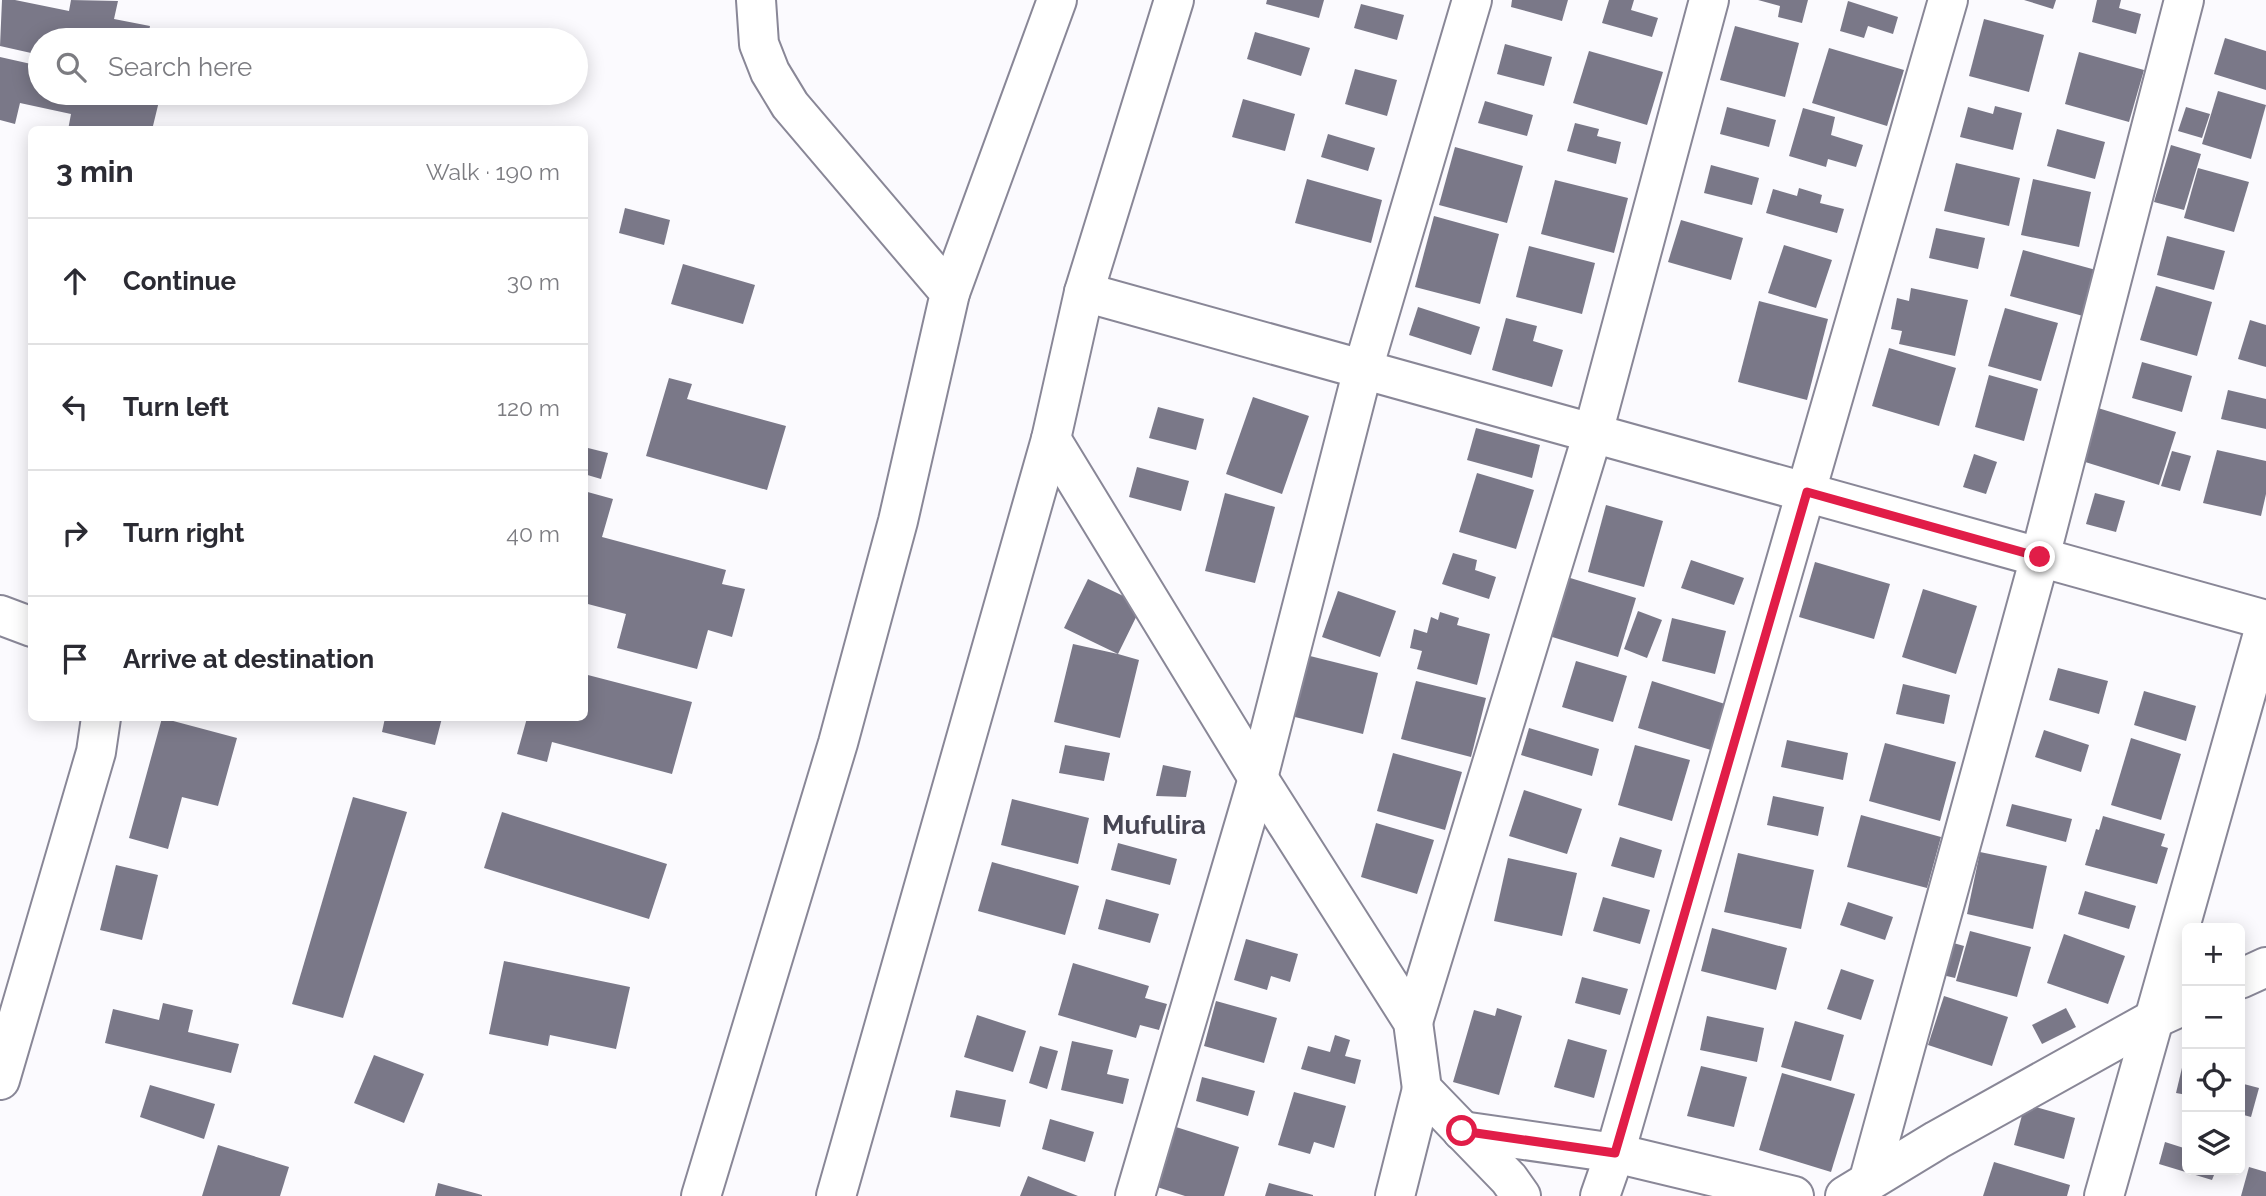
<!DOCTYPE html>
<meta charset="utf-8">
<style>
body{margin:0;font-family:Raleway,sans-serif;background:#f2f2f3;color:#2b2b33}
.controls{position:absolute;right:21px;bottom:21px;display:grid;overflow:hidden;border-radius:10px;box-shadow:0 4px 18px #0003}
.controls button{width:63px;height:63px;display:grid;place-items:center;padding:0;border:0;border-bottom:2px solid #e1e1e2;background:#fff;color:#2b2b33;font:35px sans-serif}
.stop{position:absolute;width:21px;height:21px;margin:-16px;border:5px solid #e11d48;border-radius:50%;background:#fff}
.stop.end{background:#e11d48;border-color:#fff;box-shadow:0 2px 7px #0008}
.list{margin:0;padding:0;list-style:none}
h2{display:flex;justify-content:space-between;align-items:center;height:91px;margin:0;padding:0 28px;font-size:30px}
h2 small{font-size:23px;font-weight:400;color:#7c7c81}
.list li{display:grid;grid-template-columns:46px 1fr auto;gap:21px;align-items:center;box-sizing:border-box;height:126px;padding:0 28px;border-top:2px solid #e1e1e2}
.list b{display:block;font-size:26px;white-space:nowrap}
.list em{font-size:23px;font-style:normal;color:#7c7c81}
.icon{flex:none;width:38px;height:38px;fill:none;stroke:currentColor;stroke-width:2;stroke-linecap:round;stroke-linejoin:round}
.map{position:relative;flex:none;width:2266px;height:1196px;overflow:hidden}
.search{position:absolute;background:#fff;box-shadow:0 4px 18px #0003;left:28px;top:28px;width:560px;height:77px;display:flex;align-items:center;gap:18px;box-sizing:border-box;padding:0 24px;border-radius:38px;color:#7c7c81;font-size:26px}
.panel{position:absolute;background:#fff;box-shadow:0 4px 18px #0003;left:28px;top:126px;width:560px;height:595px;border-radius:10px}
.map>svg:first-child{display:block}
.building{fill:#7a7888}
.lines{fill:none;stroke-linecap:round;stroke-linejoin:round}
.minor-casing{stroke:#898797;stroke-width:42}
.minor{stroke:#fff;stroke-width:38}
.route{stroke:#e11d48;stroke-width:9}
.labels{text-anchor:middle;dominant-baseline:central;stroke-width:5;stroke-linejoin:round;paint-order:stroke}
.district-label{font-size:26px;font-weight:bold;fill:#474654;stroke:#fbfafe}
</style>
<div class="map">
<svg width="2266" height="1196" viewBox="0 0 2266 1196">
<rect width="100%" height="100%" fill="#fbfafe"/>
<g class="building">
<polygon points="2,0 15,0 69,11 71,0 118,1 114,19 150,26 148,37 157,40 40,40 40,55 0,46"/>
<polygon points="1267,0 1324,0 1319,18 1266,4"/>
<polygon points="1512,0 1568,0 1562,21 1511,7"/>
<polygon points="1609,0 1634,0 1631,10 1658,18 1652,37 1602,23"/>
<polygon points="1758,0 1808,0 1802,23 1778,17 1780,6"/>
<polygon points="2024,0 2056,0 2053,9"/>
<polygon points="2097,0 2121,0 2119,8 2141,14 2136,34 2092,22"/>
<polygon points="1848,1 1898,17 1893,34 1868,26 1864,38 1840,31"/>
<polygon points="1361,4 1404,15 1397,40 1354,28"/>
<polygon points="1984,19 2044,35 2029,92 1969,76"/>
<polygon points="1735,26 1799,43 1785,97 1720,80"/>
<polygon points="1255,32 1310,48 1301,76 1247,59"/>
<polygon points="2225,38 2266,51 2266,90 2214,74"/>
<polygon points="1505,44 1552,57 1544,86 1497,74"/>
<polygon points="1829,48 1904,70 1887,126 1812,103"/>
<polygon points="1589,51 1663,72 1647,125 1573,103"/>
<polygon points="2079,52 2144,70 2129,122 2065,104"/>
<polygon points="0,57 40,66 40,93 161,93 152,130 68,130 71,114 20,103 15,124 0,120"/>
<polygon points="1355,69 1397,80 1387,116 1345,104"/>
<polygon points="2218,91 2266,105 2251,159 2202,144"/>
<polygon points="1243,99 1295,114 1285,151 1232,137"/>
<polygon points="1485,101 1533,115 1527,136 1478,123"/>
<polygon points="1995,106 2022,113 2013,150 1960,137 1968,107 1993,114"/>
<polygon points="1727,107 1776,120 1769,147 1720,134"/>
<polygon points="2186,107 2210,114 2202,138 2178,131"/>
<polygon points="1803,108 1835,117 1831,135 1863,145 1856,167 1828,159 1826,167 1789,156"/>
<polygon points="1575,123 1599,129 1597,136 1621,142 1616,164 1567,151"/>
<polygon points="2057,129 2105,142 2095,179 2047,166"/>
<polygon points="1328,134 1375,148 1368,171 1321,157"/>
<polygon points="2171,145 2201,154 2184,210 2154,202"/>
<polygon points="1455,147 1523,166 1507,223 1439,205"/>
<polygon points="1956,163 2020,178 2009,226 1944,211"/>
<polygon points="1711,165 1759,178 1752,205 1704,193"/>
<polygon points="2198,168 2249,182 2234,232 2184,218"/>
<polygon points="1307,179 1382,200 1371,243 1295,223"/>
<polygon points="2033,179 2091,192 2079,247 2021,235"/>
<polygon points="1555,180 1628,198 1614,253 1541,234"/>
<polygon points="1799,188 1822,195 1820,203 1844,209 1837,233 1766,213 1773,189 1797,196"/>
<polygon points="625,208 670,220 664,245 619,233"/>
<polygon points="1434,216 1499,234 1480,304 1415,287"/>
<polygon points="1681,220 1743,238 1731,280 1668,262"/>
<polygon points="1936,228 1985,238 1978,269 1929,258"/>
<polygon points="2167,236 2225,251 2214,290 2157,275"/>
<polygon points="1784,245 1832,260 1816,308 1768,293"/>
<polygon points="1529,246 1595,263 1582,314 1516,297"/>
<polygon points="2023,250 2096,270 2083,316 2010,296"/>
<polygon points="683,264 755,285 743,324 671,304"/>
<polygon points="2156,286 2212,302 2197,356 2140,340"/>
<polygon points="1911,288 1968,300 1955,356 1899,344 1902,331 1891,329 1897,298 1909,301"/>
<polygon points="1759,301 1828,319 1807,400 1738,382"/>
<polygon points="1418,307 1480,327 1471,355 1409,335"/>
<polygon points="2005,308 2058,323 2041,381 1988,366"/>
<polygon points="1506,318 1537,326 1533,341 1563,350 1552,387 1492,370"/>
<polygon points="2250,320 2266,325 2266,367 2238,359"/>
<polygon points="1889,348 1956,368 1939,426 1872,406"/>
<polygon points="2142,362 2192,376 2182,412 2132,398"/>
<polygon points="1989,375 2038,389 2024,441 1975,427"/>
<polygon points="669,378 692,384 687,399 786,426 767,490 646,456"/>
<polygon points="2228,390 2266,399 2266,429 2221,419"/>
<polygon points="1253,397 1309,416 1282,494 1226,474"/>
<polygon points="1158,407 1204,419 1196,450 1149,438"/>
<polygon points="2098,408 2176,432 2159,485 2082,461"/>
<polygon points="1476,428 1540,445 1532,478 1467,460"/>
<polygon points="584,447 608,453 601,479 584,474"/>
<polygon points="2217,450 2266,461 2266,494 2261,516 2203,503"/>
<polygon points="2172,451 2191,456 2180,491 2161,486"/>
<polygon points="1974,454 1997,462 1986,494 1963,487"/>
<polygon points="1137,467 1189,481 1181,511 1129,497"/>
<polygon points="1477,473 1534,490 1516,549 1459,532"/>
<polygon points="584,491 613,499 602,537 726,570 722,584 745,589 732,637 708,630 697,669 617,648 626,614 584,603"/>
<polygon points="1225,493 1275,507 1255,583 1205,571"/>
<polygon points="2095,493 2125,501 2116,532 2086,524"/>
<polygon points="1606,505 1663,521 1644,587 1588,572"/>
<polygon points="1453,553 1477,560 1475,570 1496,577 1489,599 1442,584"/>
<polygon points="1691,560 1744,578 1734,605 1681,588"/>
<polygon points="1815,562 1890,584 1874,639 1799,617"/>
<polygon points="1567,577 1636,598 1618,657 1549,636"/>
<polygon points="1088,579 1142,605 1118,654 1139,660 1120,738 1054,722 1073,644 1118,654 1064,628"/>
<polygon points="1923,589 1977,606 1956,674 1902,657"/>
<polygon points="1338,591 1396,611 1380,657 1322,637"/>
<polygon points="1638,611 1662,620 1647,658 1624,649"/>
<polygon points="1440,612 1459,618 1457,625 1490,634 1477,685 1417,669 1422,651 1410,648 1414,629 1427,633 1431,617 1438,620"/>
<polygon points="1672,618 1726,631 1715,674 1662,661"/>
<polygon points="1306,655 1378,673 1363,734 1291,716"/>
<polygon points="1576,661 1627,676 1613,722 1562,707"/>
<polygon points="2058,668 2108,681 2099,714 2049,700"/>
<polygon points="584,674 692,702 672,774 552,742 547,762 517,754 527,718 584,718"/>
<polygon points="1416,681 1486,698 1471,757 1401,739"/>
<polygon points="1652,681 1725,704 1711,750 1638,728"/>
<polygon points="1903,684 1950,695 1944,724 1896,714"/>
<polygon points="2144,691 2196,706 2186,741 2134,725"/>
<polygon points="162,718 237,738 218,806 182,797 168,849 129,838"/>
<polygon points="385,718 442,718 435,745 382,732"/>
<polygon points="1529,728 1599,749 1592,776 1521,755"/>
<polygon points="2044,730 2089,745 2081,772 2035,757"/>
<polygon points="2131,738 2181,754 2161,820 2111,805"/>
<polygon points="1787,740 1848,753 1843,780 1781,767"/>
<polygon points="1885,743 1956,762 1940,821 1869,801"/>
<polygon points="1065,745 1110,753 1104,781 1059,773"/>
<polygon points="1635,745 1690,760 1672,821 1618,805"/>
<polygon points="1393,753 1462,772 1445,830 1377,811"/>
<polygon points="1163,765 1191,771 1186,797 1156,796"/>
<polygon points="1524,790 1582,809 1567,854 1509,836"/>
<polygon points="1773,796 1824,807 1818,836 1767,825"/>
<polygon points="353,797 407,812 343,1018 292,1004"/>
<polygon points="1012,799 1089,818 1078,864 1001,845"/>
<polygon points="2012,804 2072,819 2066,842 2006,826"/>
<polygon points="502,812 667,864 649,919 484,868"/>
<polygon points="1861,815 1941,837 1927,888 1847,867"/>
<polygon points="2103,816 2165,834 2161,846 2168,848 2157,884 2085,865 2096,829 2099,830"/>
<polygon points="1376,823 1434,840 1417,894 1361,877"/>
<polygon points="1620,837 1662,850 1654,878 1611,866"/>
<polygon points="1118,843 1177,859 1170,885 1111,870"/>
<polygon points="1980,852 2047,866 2033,929 1967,914"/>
<polygon points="1738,853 1814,870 1801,929 1724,912"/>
<polygon points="1508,858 1577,873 1562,936 1494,921"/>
<polygon points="992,862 1079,886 1065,935 978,911"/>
<polygon points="116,865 158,875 142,940 100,930"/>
<polygon points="2085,891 2136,906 2129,929 2078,914"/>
<polygon points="1603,897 1650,910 1640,944 1593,931"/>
<polygon points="1106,899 1159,914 1150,943 1098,929"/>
<polygon points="1848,902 1893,917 1885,940 1840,925"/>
<polygon points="1712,928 1787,948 1776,990 1701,971"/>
<polygon points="1970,931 2031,947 2017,997 1956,981"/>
<polygon points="2064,934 2125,956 2108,1004 2047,983"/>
<polygon points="1246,939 1298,954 1290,982 1271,976 1267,990 1234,980"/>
<polygon points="1943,940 1964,946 1955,978 1934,973"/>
<polygon points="504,961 630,987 616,1049 550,1035 548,1046 489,1034"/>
<polygon points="1073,963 1149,986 1145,998 1167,1004 1159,1030 1140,1025 1136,1038 1058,1015"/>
<polygon points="1841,969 1874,980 1861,1020 1827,1009"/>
<polygon points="1582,977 1628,989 1620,1015 1575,1003"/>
<polygon points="1944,996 2008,1017 1992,1066 1928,1045"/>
<polygon points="1216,1001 1277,1018 1264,1063 1204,1046"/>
<polygon points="163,1003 193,1010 188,1032 239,1044 231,1073 105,1043 113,1009 159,1020"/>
<polygon points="1497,1008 1522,1016 1499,1095 1453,1082 1474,1010 1495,1016"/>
<polygon points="2066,1008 2076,1027 2042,1044 2032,1025"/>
<polygon points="977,1015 1026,1031 1013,1072 964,1057"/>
<polygon points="1707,1016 1764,1028 1757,1062 1700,1050"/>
<polygon points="1795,1021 1844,1035 1831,1081 1781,1067"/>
<polygon points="1335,1035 1350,1040 1345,1056 1361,1060 1355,1084 1301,1069 1308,1046 1330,1052"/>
<polygon points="1568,1039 1607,1050 1594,1098 1554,1087"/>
<polygon points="1072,1041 1113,1050 1107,1074 1129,1079 1123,1104 1061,1090"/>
<polygon points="1040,1046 1058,1051 1047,1089 1029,1083"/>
<polygon points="2186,1051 2187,1051 2187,1095 2176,1093"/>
<polygon points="374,1055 424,1074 404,1123 354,1103"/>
<polygon points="1701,1066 1747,1077 1734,1127 1687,1116"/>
<polygon points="1782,1073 1855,1094 1831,1172 1759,1150"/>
<polygon points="1202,1077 1255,1091 1248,1116 1196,1101"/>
<polygon points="2240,1083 2259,1088 2251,1117 2240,1114"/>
<polygon points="150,1085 215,1104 204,1139 140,1117"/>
<polygon points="956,1090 1006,1100 1000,1127 950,1117"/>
<polygon points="1294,1092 1346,1106 1334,1148 1314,1142 1310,1154 1278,1145"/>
<polygon points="2025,1104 2075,1118 2064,1159 2014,1145"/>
<polygon points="1050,1119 1094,1132 1085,1162 1042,1149"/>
<polygon points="1176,1127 1239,1147 1224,1196 1185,1196 1157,1187"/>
<polygon points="2165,1142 2187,1149 2187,1170 2216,1170 2212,1180 2159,1164"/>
<polygon points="218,1145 289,1167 280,1196 202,1196"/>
<polygon points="1994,1162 2070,1185 2067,1196 1983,1196"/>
<polygon points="2249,1167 2266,1172 2266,1196 2241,1196"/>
<polygon points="1028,1176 1078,1196 1020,1196"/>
<polygon points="438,1183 482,1195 482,1196 435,1196"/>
<polygon points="1269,1183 1313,1195 1313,1196 1265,1196"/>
</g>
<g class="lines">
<g class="minor-casing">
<g id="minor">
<polyline points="1084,292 2266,620"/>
<polyline points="950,293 1057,0"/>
<polyline points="1051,439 1258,778 1413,1022 1422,1089 1509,1179 1521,1196"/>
<polyline points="0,615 32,627"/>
<polyline points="2240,979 2266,967"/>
<polyline points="1413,1022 1593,433 1709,0"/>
<polyline points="0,1080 96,752 101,718"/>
<polyline points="1462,1131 1615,1153 1794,1196"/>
<polyline points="1869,1179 2040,557 2184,0"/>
<polyline points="701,1196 838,743 898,521 950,293 790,105 770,72 759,44 756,0"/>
<polyline points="836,1196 1051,439 1084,292 1174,0"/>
<polyline points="1135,1196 1258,778 1363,369 1472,0"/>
<polyline points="1395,1196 1422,1089"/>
<polyline points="1600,1196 1615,1153 1948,0"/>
<polyline points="1845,1196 1937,1140 2154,1019 2187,1004"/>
<polyline points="2104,1196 2266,623"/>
</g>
</g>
<use href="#minor" class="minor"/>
</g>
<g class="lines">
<polyline class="route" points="1462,1131 1615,1153 1807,492 2040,557"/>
</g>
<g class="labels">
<g class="district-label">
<text x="1154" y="825">Mufulira</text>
</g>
</g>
</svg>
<div class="controls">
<button>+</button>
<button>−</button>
<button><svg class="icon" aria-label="locate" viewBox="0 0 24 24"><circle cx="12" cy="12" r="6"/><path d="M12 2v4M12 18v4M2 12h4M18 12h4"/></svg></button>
<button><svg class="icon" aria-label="layers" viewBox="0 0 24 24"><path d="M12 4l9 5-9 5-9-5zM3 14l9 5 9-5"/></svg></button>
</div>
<div class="stop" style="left:1462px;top:1131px"></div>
<div class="stop end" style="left:2040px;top:557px"></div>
<div class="search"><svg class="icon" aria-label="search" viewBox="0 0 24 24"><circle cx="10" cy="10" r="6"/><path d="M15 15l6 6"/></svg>Search here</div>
<section class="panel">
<h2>3 min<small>Walk · 190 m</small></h2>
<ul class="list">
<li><svg class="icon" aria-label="ahead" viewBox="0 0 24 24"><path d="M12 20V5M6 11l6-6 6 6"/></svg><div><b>Continue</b></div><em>30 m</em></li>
<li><svg class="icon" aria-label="left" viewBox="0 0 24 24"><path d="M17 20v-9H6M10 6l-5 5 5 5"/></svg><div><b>Turn left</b></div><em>120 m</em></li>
<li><svg class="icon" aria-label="right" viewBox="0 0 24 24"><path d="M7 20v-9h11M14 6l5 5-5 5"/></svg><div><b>Turn right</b></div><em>40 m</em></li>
<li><svg class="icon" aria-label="arrive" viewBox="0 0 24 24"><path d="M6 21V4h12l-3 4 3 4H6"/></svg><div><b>Arrive at destination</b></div></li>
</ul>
</section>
</div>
